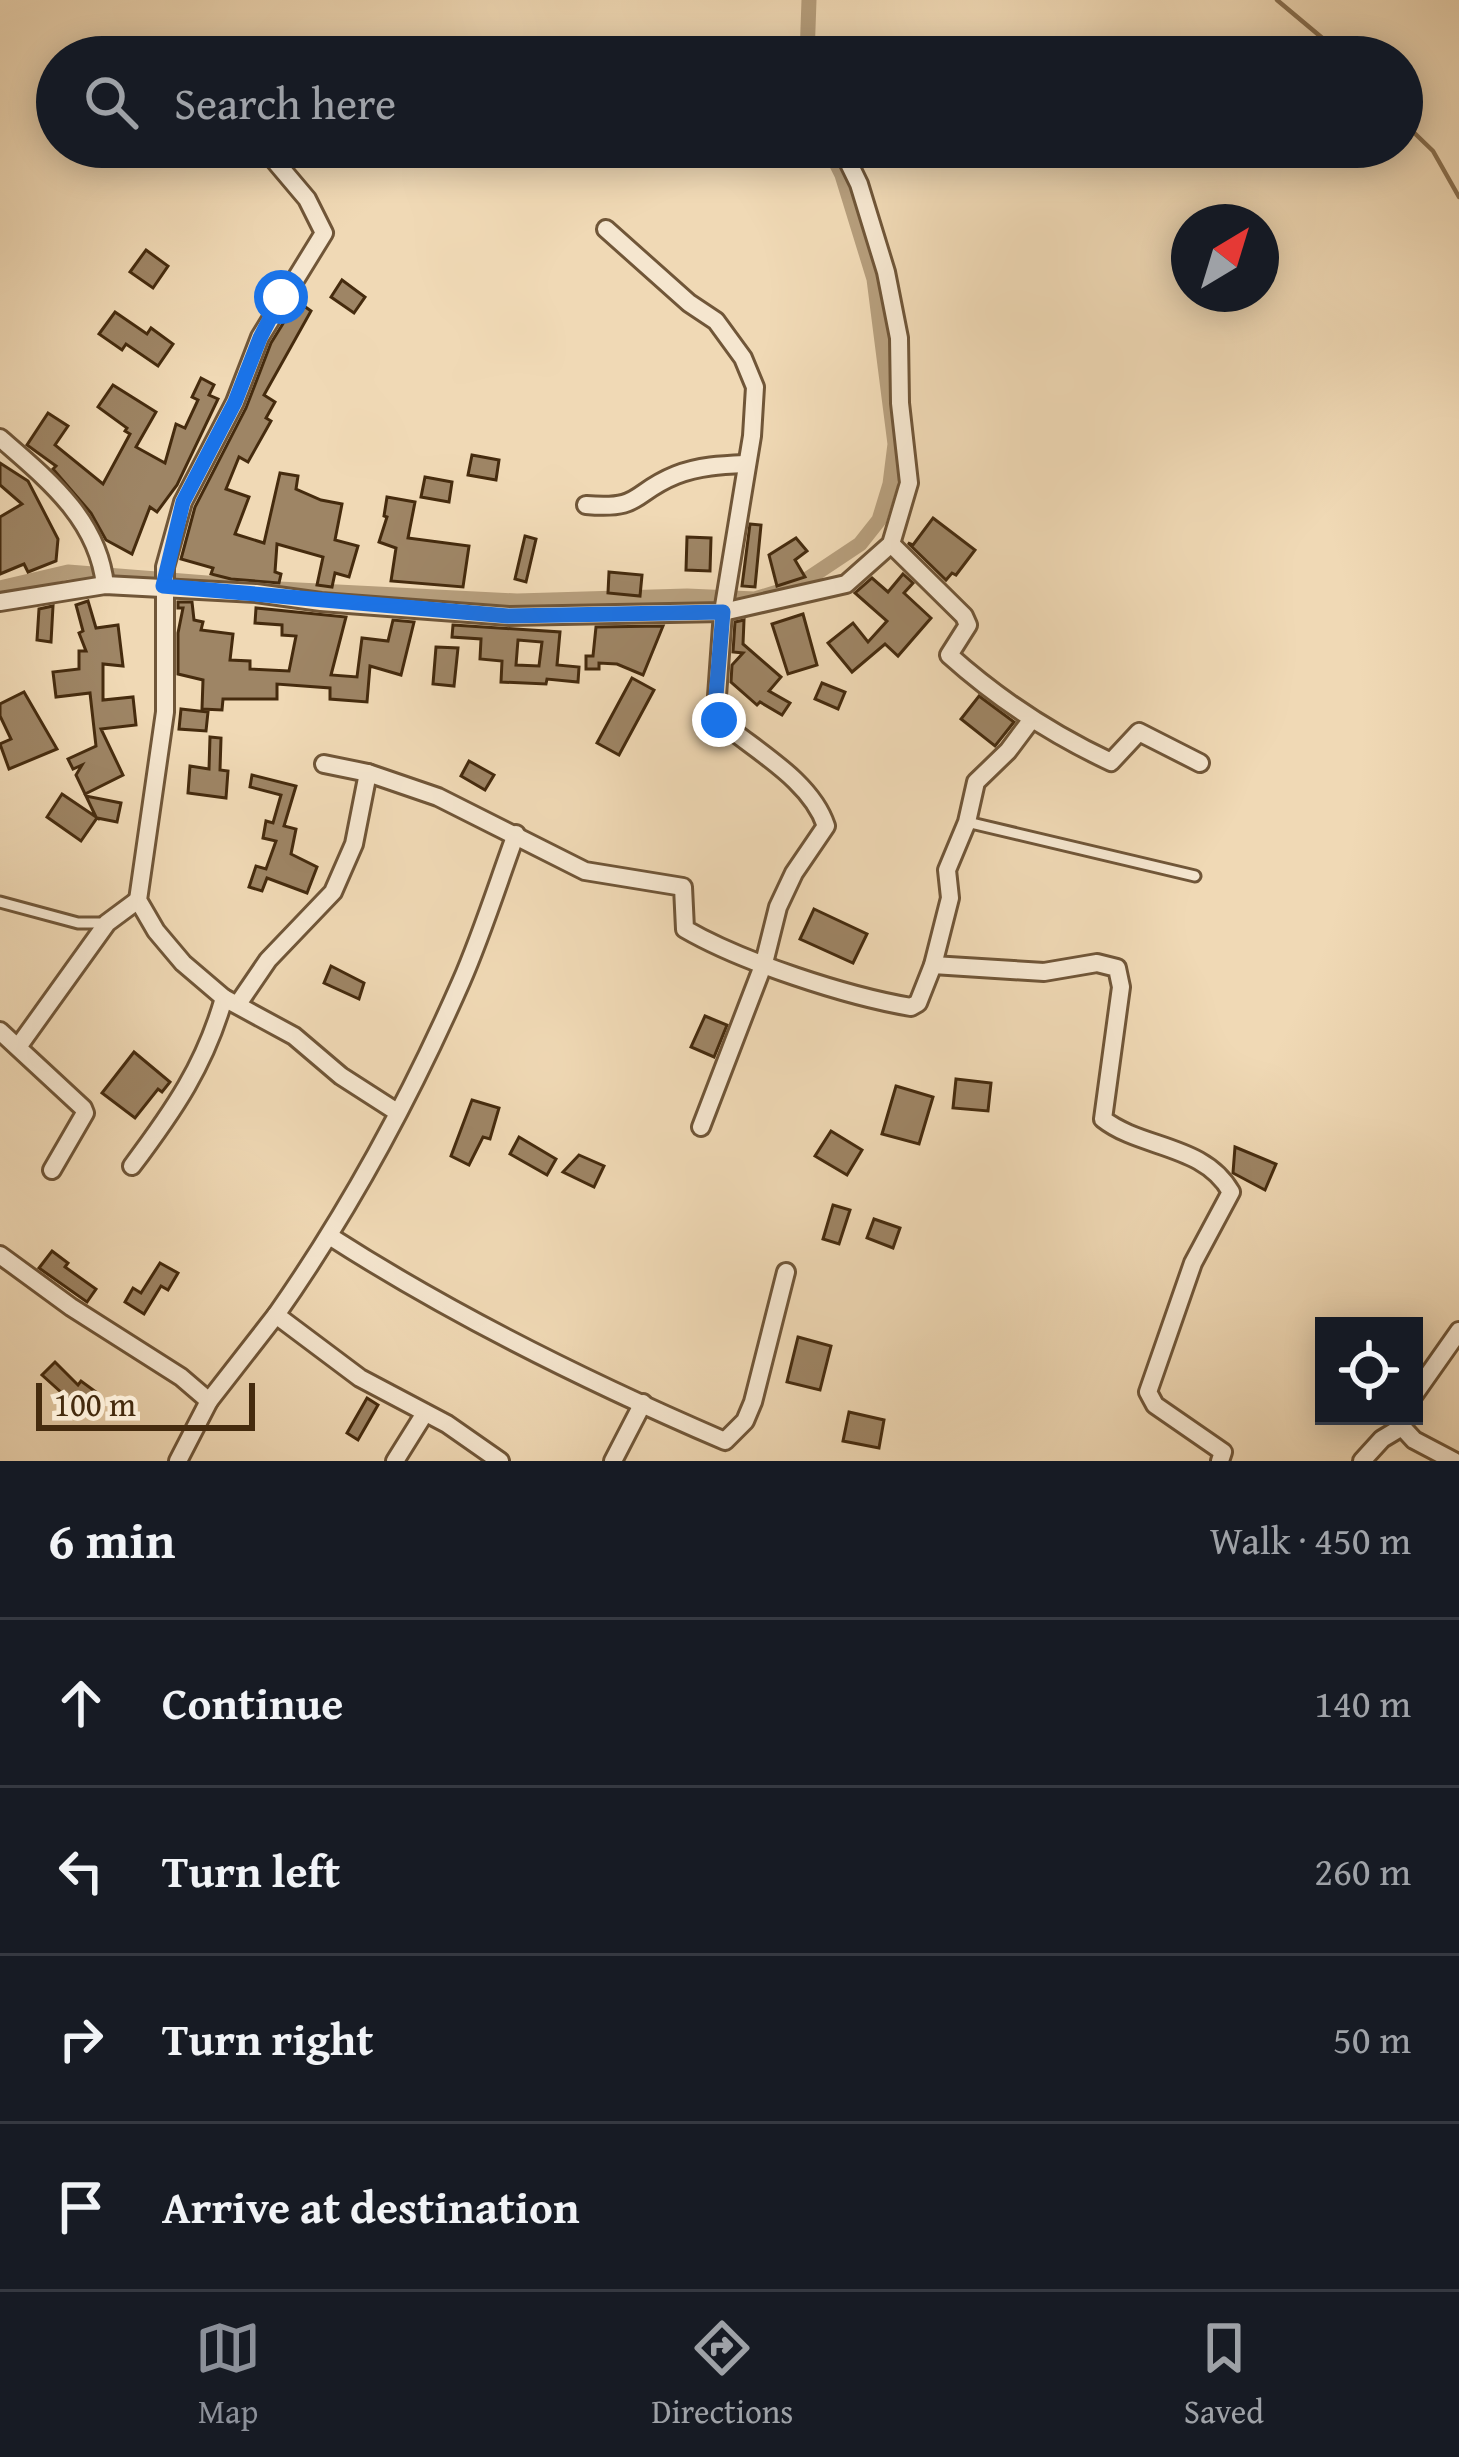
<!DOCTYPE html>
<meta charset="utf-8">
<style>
body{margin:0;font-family:"Gentium Book Plus",serif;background:#242831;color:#f1f3f6}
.controls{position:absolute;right:36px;bottom:36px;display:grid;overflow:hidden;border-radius:0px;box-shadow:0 6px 30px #0003}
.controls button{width:108px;height:108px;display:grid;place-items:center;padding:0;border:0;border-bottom:3px solid #363941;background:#171b24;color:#f1f3f6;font:60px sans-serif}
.compass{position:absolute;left:1171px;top:204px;width:108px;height:108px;border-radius:50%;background:#171b24;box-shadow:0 6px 30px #0003;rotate:38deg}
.scale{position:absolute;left:36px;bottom:30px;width:219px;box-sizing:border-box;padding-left:12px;border:6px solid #452b0e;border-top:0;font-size:33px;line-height:42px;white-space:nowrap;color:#452b0e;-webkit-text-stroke:9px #f5e6cf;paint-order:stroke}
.stop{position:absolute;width:36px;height:36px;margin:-27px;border:9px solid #1a73e8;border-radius:50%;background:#fff}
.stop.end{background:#1a73e8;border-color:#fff;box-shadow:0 3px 12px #0008}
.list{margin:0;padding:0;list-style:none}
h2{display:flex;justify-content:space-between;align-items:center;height:156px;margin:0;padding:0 48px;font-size:51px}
h2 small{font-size:39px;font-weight:400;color:#9ea1a6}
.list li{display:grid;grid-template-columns:78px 1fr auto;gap:36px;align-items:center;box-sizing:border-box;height:168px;padding:0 48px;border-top:3px solid #363941}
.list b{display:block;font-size:45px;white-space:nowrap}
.list em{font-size:39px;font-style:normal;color:#9ea1a6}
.icon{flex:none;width:66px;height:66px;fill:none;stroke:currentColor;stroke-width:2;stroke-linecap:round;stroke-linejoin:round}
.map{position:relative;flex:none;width:1459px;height:1461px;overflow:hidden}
.search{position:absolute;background:#171b24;box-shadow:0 6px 30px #0003;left:36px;right:36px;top:36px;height:132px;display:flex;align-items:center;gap:30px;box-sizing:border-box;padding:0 42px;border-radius:66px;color:#9ea1a6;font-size:45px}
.sheet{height:828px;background:#171b24}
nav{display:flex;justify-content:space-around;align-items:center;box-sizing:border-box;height:168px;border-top:3px solid #363941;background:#171b24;font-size:33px;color:#9ea1a6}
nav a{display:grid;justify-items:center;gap:6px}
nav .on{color:#8c9099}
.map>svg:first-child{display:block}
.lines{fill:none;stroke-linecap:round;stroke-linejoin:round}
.stream{stroke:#897050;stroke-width:4.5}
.canal{stroke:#b69e7c;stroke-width:15}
.building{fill:#9e8565;stroke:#452b0e;stroke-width:3;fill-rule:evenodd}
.lane-casing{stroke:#705638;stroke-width:15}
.street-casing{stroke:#705638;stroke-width:22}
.lane{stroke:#f5e6cf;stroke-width:9}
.street{stroke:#f5e6cf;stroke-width:16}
.route{stroke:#1a73e8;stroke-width:15}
</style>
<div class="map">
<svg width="1459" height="1461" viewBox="0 0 1459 1461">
<rect width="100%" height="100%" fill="#f0d9b5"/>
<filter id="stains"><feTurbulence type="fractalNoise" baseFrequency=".00167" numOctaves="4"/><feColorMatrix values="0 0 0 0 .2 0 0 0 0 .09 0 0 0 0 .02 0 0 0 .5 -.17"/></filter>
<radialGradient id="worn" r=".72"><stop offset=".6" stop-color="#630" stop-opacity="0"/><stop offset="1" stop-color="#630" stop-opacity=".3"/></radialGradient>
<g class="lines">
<g class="stream">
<polyline points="1277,0 1345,57"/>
<polyline points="1402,121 1433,151 1459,197"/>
</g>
<g class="canal">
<polyline points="807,57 809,0"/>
<polyline points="0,588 68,572 232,585"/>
<polyline points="279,589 517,601 687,596 755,599 797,586 860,544 879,520 890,484 895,444 874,279 842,175 828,147"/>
</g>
</g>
<g class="building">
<polygon points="146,250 168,266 153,288 130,272"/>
<polygon points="342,280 365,297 354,313 331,297"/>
<polygon points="297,301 311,311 264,395 275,402 266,418 271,421 248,462 239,457 226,489 249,497 235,534 264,543 280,473 298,476 296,489 321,500 342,504 335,540 358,546 349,577 335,573 332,587 317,585 323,557 277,544 275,572 281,574 279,583 231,579 211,574 213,568 181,559 195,507 246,408 271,343"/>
<polygon points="115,312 147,334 151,328 173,344 158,366 126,344 122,350 99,334"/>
<polygon points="201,378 214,385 209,395 218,399 177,485 157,512 150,507 132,554 106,540 91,513 53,469 56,466 27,445 48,413 68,426 55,445 103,484 130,434 125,431 127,428 98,407 113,385 156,412 136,447 165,463 176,424 185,428 198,400 192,397"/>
<polygon points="472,455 499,460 496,480 468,475"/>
<polygon points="0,463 28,481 58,539 56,561 28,572 24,564 0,574 0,517 22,504 0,485"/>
<polygon points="425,477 452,482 449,502 421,497"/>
<polygon points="387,497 415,502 408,538 469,546 463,587 391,581 396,548 379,542 387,517 384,516"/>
<polygon points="933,518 975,550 956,575 952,573 946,580 908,543 913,545"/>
<polygon points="750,524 761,525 755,587 742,586"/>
<polygon points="525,536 536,539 526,582 515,579"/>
<polygon points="687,537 711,538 710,571 686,570"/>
<polygon points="796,538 807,551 795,560 805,577 777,586 769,555"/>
<polygon points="609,572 642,575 640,596 608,593"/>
<polygon points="903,574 913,583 904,593 931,618 898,656 885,644 852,672 828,643 853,623 868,642 887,621 855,593 872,578 888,592"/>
<polygon points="88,601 96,628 118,625 123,666 103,664 103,700 133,697 136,725 101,729 123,775 85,794 76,775 82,765 73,769 68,759 96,746 90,693 56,697 53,672 79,669 79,651 86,651 79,633 83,631 76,605"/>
<polygon points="178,602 192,602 194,620 203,622 201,630 233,634 230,660 250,661 250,669 289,671 296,636 282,635 282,625 255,623 256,608 346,617 331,675 357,677 362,638 388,641 393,620 414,622 401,675 370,666 367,702 330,699 330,688 277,684 277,699 223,699 222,710 202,709 203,680 178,674 178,633 183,608 178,608"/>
<polygon points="53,606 51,642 37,640 39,609"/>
<polygon points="803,614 817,665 788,674 772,624"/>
<polygon points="744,620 743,644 781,677 769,691 790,703 782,715 760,702 757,705 731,682 732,665 743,653 733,652 735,622"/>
<path d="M453,625L560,632L557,665L579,667L578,682L547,679L546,684L501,682L502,661L480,659L481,639L452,637ZM518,640L542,642L539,666L516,665Z"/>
<polygon points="663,626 643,675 617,664 599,663 599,669 586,669 586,656 593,656 596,627"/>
<polygon points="436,647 458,648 454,686 433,684"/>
<polygon points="632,678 654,690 619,755 597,743"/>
<polygon points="822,683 845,692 838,709 815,699"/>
<polygon points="24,692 57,749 9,769 0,744 11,739 0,716 0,704"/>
<polygon points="979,696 1014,722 995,746 961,719"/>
<polygon points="181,709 208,712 206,731 179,729"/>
<polygon points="210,737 221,738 220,770 228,771 226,798 188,793 190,766 209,769"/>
<polygon points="469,761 494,775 485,790 461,776"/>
<polygon points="252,775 296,786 284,826 296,829 291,854 317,867 307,893 267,878 262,891 249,887 256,866 266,869 276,841 263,838 266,821 273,823 281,795 250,787"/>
<polygon points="62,794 96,817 86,796 121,803 117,822 97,818 81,841 47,817"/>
<polygon points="814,909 867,934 853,963 800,939"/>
<polygon points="331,966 364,983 359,999 324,983"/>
<polygon points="705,1016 727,1025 714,1057 691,1047"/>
<polygon points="134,1052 170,1082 162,1092 158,1089 135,1118 102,1093"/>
<polygon points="956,1079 991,1083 988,1111 953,1108"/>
<polygon points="896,1086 933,1097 919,1144 882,1134"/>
<polygon points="472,1100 499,1108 490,1139 483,1137 469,1165 451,1156"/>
<polygon points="831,1131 862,1150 847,1175 815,1156"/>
<polygon points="519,1137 556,1159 547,1175 510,1154"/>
<polygon points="1235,1147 1276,1164 1265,1190 1233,1173"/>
<polygon points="579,1155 604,1166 594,1187 563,1172"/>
<polygon points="833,1205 850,1210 839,1244 823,1239"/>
<polygon points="874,1219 900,1228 893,1248 867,1238"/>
<polygon points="52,1251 68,1263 65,1267 96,1289 87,1302 39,1268"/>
<polygon points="160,1263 178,1273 168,1290 161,1286 144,1314 125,1302 133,1288 141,1293"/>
<polygon points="798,1337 831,1346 820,1390 787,1382"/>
<polygon points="55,1362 78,1385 81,1381 96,1392 82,1411 42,1375"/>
<polygon points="367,1398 378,1405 358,1440 347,1433"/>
<polygon points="849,1412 884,1420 879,1448 843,1441"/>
</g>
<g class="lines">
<g class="lane-casing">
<g id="lane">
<polyline points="967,822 1195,876"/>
<polyline points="0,902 78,923 106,923"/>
</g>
</g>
<g class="street-casing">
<g id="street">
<polyline points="269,154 307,199 324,233 260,337 235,402 183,502 165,567 165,712 138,900 156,931 183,963 224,998 294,1036 341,1076 397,1112"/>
<path d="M606,229L689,303L716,321L743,358L755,387L752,436L723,612L717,696L719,720C754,750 811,780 826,826L794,873L778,907L764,963L701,1127"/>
<path d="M0,438C47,479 98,519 105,585"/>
<path d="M586,505C643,510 631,493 676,475C699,466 722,465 745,464"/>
<path d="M891,544L964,616L968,625L949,655C998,699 1051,734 1111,762L1139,732L1200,763"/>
<polyline points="0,602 105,585 256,593 321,602 509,616 723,612 846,584 891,544 909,483 900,403 899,338 886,272 859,184 841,147"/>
<path d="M324,764L368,773L438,797L585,871L683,887L685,929C742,962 846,996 911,1007L918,1003L933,965L950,898L947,870L967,822L976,782L1008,751L1032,719"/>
<path d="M933,965L1044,972L1097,963L1117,968L1121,987L1103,1119C1141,1149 1204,1144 1231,1192L1193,1263L1148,1392L1155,1405L1223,1452L1220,1461"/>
<polyline points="238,1004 268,960 333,892 354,844 368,773"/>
<polyline points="0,1031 83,1108 85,1113 52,1170"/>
<polyline points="18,1047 107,923 138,900"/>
<path d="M132,1166C174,1110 205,1065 224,998"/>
<path d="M331,1237C454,1316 590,1383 725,1441L745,1421L753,1402L786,1272"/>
<polyline points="0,1255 71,1307 181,1377 209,1401 276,1315 360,1378 447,1424 500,1461"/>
<path d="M276,1315C349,1211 410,1098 461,982C482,934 498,883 516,834"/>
<polyline points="1414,1395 1459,1331"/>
<polyline points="1403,1416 1402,1427 1414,1440 1454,1461"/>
<polyline points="178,1461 209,1401"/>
<polyline points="395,1461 425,1413"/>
<polyline points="613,1461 643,1403"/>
<polyline points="1362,1461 1382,1439 1402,1427"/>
</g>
</g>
<use href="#lane" class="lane"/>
<use href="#street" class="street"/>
</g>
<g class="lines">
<polyline class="route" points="281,297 260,338 235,402 183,502 163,586 508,616 723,612 716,696 719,720"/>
</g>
<rect width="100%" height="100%" filter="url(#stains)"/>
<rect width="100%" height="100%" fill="url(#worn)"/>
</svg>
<div class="controls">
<button><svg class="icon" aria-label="locate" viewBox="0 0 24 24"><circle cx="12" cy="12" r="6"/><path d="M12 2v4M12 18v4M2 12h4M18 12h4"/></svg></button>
</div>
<svg class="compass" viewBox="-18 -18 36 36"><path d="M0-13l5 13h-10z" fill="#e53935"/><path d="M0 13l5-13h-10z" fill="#9ea1a6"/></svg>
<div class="scale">100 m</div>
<div class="stop" style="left:281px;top:297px"></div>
<div class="stop end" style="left:719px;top:720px"></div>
<div class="search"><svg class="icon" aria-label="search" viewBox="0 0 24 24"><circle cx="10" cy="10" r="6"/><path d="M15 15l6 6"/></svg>Search here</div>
</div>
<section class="sheet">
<h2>6 min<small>Walk · 450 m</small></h2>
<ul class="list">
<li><svg class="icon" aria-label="ahead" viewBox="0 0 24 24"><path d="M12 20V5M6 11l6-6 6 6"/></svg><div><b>Continue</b></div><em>140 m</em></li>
<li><svg class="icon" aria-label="left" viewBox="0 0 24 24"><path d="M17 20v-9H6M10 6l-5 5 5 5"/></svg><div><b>Turn left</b></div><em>260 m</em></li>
<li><svg class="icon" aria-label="right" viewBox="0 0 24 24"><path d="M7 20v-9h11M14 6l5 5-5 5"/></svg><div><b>Turn right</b></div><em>50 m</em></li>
<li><svg class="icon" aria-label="arrive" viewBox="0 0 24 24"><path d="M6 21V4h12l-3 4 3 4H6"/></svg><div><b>Arrive at destination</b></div></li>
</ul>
</section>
<nav>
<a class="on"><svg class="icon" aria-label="map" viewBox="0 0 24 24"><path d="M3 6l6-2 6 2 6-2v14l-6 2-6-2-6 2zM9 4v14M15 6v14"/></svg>Map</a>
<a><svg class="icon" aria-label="directions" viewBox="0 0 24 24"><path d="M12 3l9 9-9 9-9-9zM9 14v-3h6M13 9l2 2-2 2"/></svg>Directions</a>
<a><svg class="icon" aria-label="saved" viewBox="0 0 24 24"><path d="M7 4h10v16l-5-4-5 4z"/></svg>Saved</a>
</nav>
